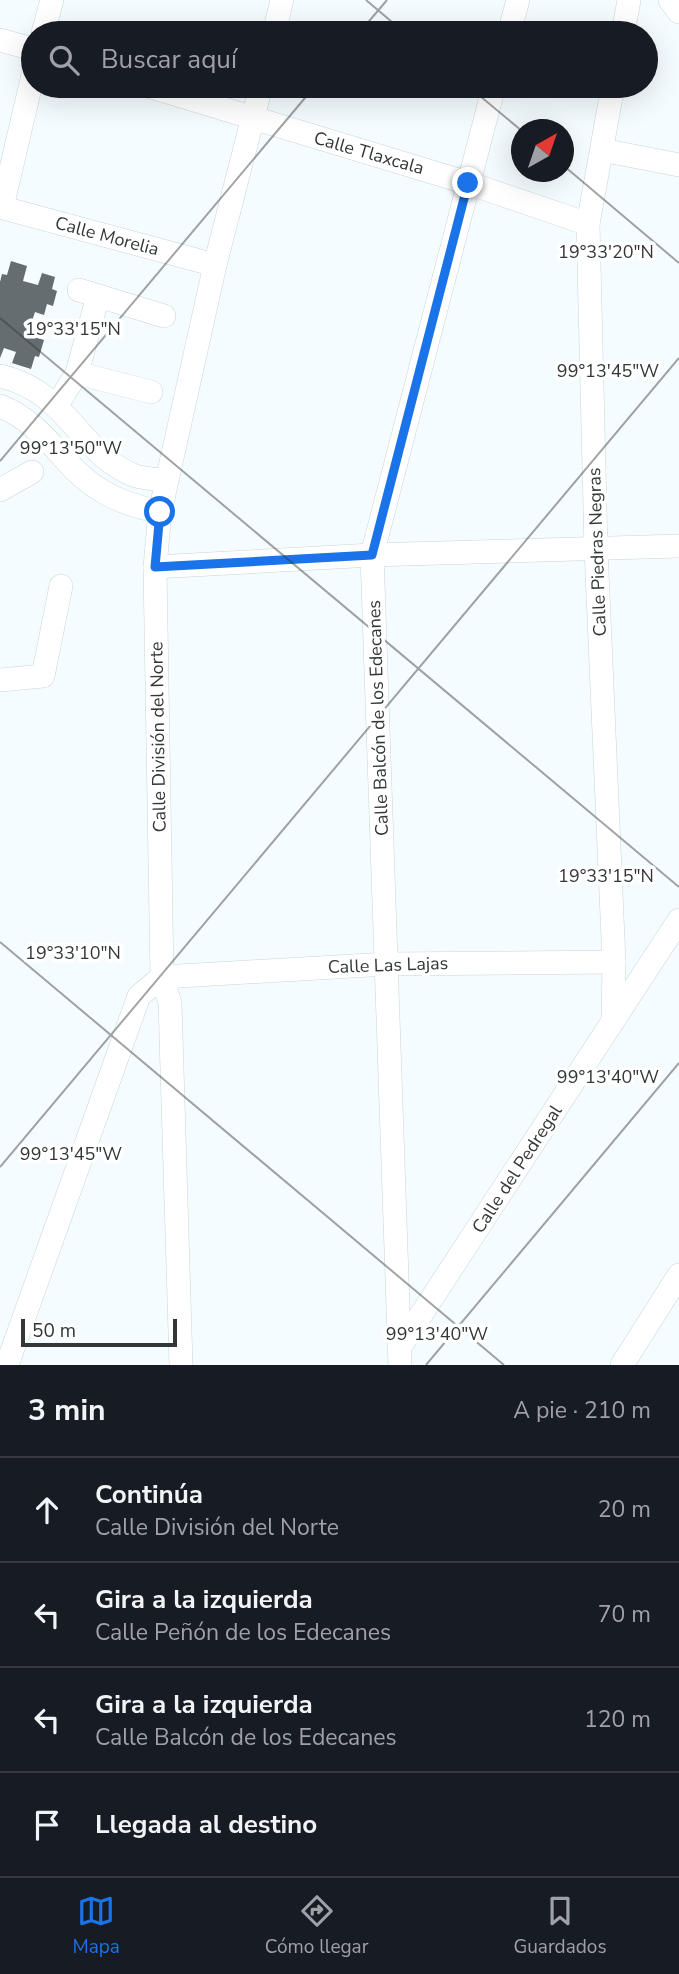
<!DOCTYPE html>
<html lang="es">
<meta charset="utf-8">
<style>
body{margin:0;font-family:"Nunito Sans",sans-serif;background:#242831;color:#f1f3f6}
.compass{position:absolute;left:511px;top:119px;width:63px;height:63px;border-radius:50%;background:#171b24;box-shadow:0 7px 28px #0002;rotate:40deg}
.scale{position:absolute;left:21px;bottom:18px;width:156px;box-sizing:border-box;padding-left:7px;border:4px solid #333738;border-top:0;font-size:19px;line-height:24px;white-space:nowrap;color:#333738;-webkit-text-stroke:5px #fff;paint-order:stroke}
.stop{position:absolute;width:21px;height:21px;margin:-16px;border:5px solid #1a73e8;border-radius:50%;background:#fff}
.stop.end{background:#1a73e8;border-color:#fff;box-shadow:0 2px 7px #0008}
.list{margin:0;padding:0;list-style:none}
h2{display:flex;justify-content:space-between;align-items:center;height:91px;margin:0;padding:0 28px;font-size:30px}
h2 small{font-size:23px;font-weight:400;color:#9ea1a6}
.list li{display:grid;grid-template-columns:46px 1fr auto;gap:21px;align-items:center;box-sizing:border-box;height:105px;padding:0 28px;border-top:2px solid #363941}
.list b{display:block;font-size:26px;white-space:nowrap}
.list p{margin:0;font-size:23px;white-space:nowrap;color:#9ea1a6}
.list em{font-size:23px;font-style:normal;color:#9ea1a6}
.icon{flex:none;width:38px;height:38px;fill:none;stroke:currentColor;stroke-width:2;stroke-linecap:round;stroke-linejoin:round}
.map{position:relative;flex:none;width:679px;height:1365px;overflow:hidden}
.search{position:absolute;background:#171b24;box-shadow:0 7px 28px #0002;left:21px;right:21px;top:21px;height:77px;display:flex;align-items:center;gap:18px;box-sizing:border-box;padding:0 24px;border-radius:38px;color:#9ea1a6;font-size:26px}
.sheet{height:511px;background:#171b24}
nav{display:flex;justify-content:space-around;align-items:center;box-sizing:border-box;height:98px;border-top:2px solid #363941;background:#171b24;font-size:19px;color:#9ea1a6}
nav a{display:grid;justify-items:center;gap:4px}
nav .on{color:#1a73e8}
.map>svg:first-child{display:block}
.building{fill:#646d70}
.lines{fill:none;stroke-linecap:round;stroke-linejoin:round}
.minor-casing{stroke:#cad4d7;stroke-width:24}
.minor{stroke:#fff;stroke-width:23}
.route{stroke:#1a73e8;stroke-width:9}
.ticks{fill:none;stroke:#333738;stroke-width:2;stroke-opacity:0.45}
.labels{text-anchor:middle;dominant-baseline:central;stroke-width:7;stroke-linejoin:round;paint-order:stroke}
.street-label{font-size:18px;fill:#333738;stroke:#fff}
.ticks-label{font-size:18px;text-anchor:middle;fill:#333738;stroke:#fff;stroke-width:7;stroke-linejoin:round;paint-order:stroke}
</style>
<div class="map">
<svg width="679" height="1365" viewBox="0 0 679 1365">
<rect width="100%" height="100%" fill="#f4fcff"/>
<polygon class="building" points="11,261 27,266 23,281 38,285 42,273 55,277 52,289 57,291 53,306 47,304 44,315 35,312 31,324 41,327 38,338 44,340 39,357 35,356 31,369 12,363 16,352 4,348 0,358 0,282 2,274 7,275"/>
<g class="lines">
<g class="minor-casing">
<g id="minor">
<polyline points="670,0 679,12"/>
<polyline points="43,33 52,0"/>
<polyline points="274,33 282,0"/>
<polyline points="509,33 518,0"/>
<polyline points="623,33 629,0"/>
<polyline points="0,40 33,49"/>
<polyline points="148,86 468,183 588,224"/>
<polyline points="602,150 679,165"/>
<polyline points="0,207 215,265"/>
<polyline points="2,207 33,75"/>
<polyline points="79,290 164,316"/>
<polyline points="77,373 151,392"/>
<path d="M0,376C69,392 78,452 133,475C143,479 155,479 166,480"/>
<polyline points="57,405 77,373 98,296"/>
<path d="M0,406C33,419 50,444 74,469C99,494 126,505 160,512"/>
<polyline points="0,490 32,472"/>
<polyline points="155,567 372,555 679,546"/>
<polyline points="0,680 43,676 61,586"/>
<polyline points="613,1021 614,962 596,549 588,224 613,86"/>
<polyline points="400,1347 679,920"/>
<polyline points="7,1365 139,996 162,977 387,964 614,962"/>
<polyline points="181,1365 170,1003 162,977 155,567 160,512 215,265 261,86"/>
<polyline points="400,1365 372,555 494,86"/>
<polyline points="622,1365 679,1275"/>
</g>
</g>
<use href="#minor" class="minor"/>
</g>
<g class="lines">
<polyline class="route" points="160,512 155,567 372,555 468,183"/>
</g>
<path class="ticks" d="M366,0L405,33M359,33L387,0M468,86L522,131M564,166L679,263M0,318L679,887M0,461L315,86M0,942L504,1365M0,1167L679,358M426,1365L679,1063"/>
<g class="labels">
<g class="street-label">
<text transform="translate(369 153) rotate(16)">Calle Tlaxcala</text>
<text transform="translate(107 236) rotate(15)">Calle Morelia</text>
<text transform="translate(597 552) rotate(-92)">Calle Piedras Negras</text>
<text transform="translate(378 718) rotate(-92)">Calle Balcón de los Edecanes</text>
<text transform="translate(158 737) rotate(-91)">Calle División del Norte</text>
<text transform="translate(388 965) rotate(-2)">Calle Las Lajas</text>
<text transform="translate(517 1169) rotate(-57)">Calle del Pedregal</text>
</g>
</g>
<g class="ticks-label">
<text x="606" y="258">19°33'20"N</text>
<text x="73" y="335">19°33'15"N</text>
<text x="608" y="377">99°13'45"W</text>
<text x="71" y="454">99°13'50"W</text>
<text x="606" y="882">19°33'15"N</text>
<text x="73" y="959">19°33'10"N</text>
<text x="608" y="1083">99°13'40"W</text>
<text x="71" y="1160">99°13'45"W</text>
<text x="437" y="1340">99°13'40"W</text>
</g>
</svg>
<svg class="compass" viewBox="-18 -18 36 36"><path d="M0-13l5 13h-10z" fill="#e53935"/><path d="M0 13l5-13h-10z" fill="#9ea1a6"/></svg>
<div class="scale">50 m</div>
<div class="stop" style="left:160px;top:512px"></div>
<div class="stop end" style="left:468px;top:183px"></div>
<div class="search"><svg class="icon" aria-label="search" viewBox="0 0 24 24"><circle cx="10" cy="10" r="6"/><path d="M15 15l6 6"/></svg>Buscar aquí</div>
</div>
<section class="sheet">
<h2>3 min<small>A pie · 210 m</small></h2>
<ul class="list">
<li><svg class="icon" aria-label="ahead" viewBox="0 0 24 24"><path d="M12 20V5M6 11l6-6 6 6"/></svg><div><b>Continúa</b><p>Calle División del Norte</p></div><em>20 m</em></li>
<li><svg class="icon" aria-label="left" viewBox="0 0 24 24"><path d="M17 20v-9H6M10 6l-5 5 5 5"/></svg><div><b>Gira a la izquierda</b><p>Calle Peñón de los Edecanes</p></div><em>70 m</em></li>
<li><svg class="icon" aria-label="left" viewBox="0 0 24 24"><path d="M17 20v-9H6M10 6l-5 5 5 5"/></svg><div><b>Gira a la izquierda</b><p>Calle Balcón de los Edecanes</p></div><em>120 m</em></li>
<li><svg class="icon" aria-label="arrive" viewBox="0 0 24 24"><path d="M6 21V4h12l-3 4 3 4H6"/></svg><div><b>Llegada al destino</b></div></li>
</ul>
</section>
<nav>
<a class="on"><svg class="icon" aria-label="map" viewBox="0 0 24 24"><path d="M3 6l6-2 6 2 6-2v14l-6 2-6-2-6 2zM9 4v14M15 6v14"/></svg>Mapa</a>
<a><svg class="icon" aria-label="directions" viewBox="0 0 24 24"><path d="M12 3l9 9-9 9-9-9zM9 14v-3h6M13 9l2 2-2 2"/></svg>Cómo llegar</a>
<a><svg class="icon" aria-label="saved" viewBox="0 0 24 24"><path d="M7 4h10v16l-5-4-5 4z"/></svg>Guardados</a>
</nav>
